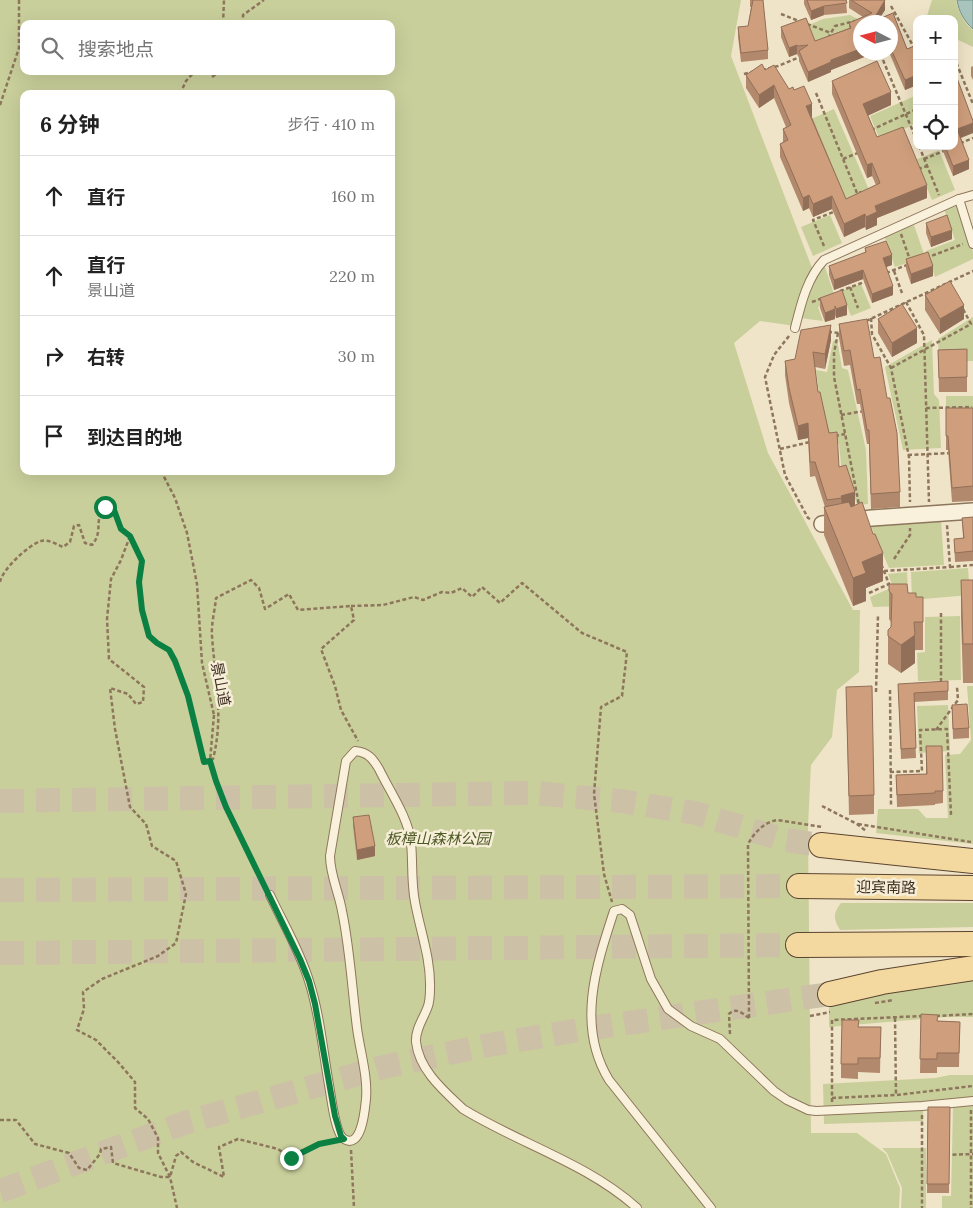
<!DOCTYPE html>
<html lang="zh">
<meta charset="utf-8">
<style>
body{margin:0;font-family:Lora,"Noto Sans SC",serif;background:#f2f2f2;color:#222}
.controls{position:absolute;right:15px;top:15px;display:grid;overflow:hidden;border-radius:10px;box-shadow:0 5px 20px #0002}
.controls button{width:45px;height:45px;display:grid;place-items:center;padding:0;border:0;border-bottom:1px solid #e0e0e0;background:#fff;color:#222;font:25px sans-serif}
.compass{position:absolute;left:853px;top:15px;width:45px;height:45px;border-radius:50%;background:#fff;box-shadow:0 5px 20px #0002;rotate:276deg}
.stop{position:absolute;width:15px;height:15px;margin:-11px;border:4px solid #0b8043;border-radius:50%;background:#fff}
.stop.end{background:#0b8043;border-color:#fff;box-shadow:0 1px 5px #0008}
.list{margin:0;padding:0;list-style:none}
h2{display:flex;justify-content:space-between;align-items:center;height:65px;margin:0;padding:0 20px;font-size:21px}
h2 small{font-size:16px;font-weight:400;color:#767676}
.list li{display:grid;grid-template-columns:32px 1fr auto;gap:15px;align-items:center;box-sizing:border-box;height:80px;padding:0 20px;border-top:1px solid #e0e0e0}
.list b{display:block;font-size:19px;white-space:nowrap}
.list p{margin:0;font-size:16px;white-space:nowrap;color:#767676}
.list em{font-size:16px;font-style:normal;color:#767676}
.icon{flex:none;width:28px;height:28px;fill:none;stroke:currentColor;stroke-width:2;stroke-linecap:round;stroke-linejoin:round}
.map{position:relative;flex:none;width:973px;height:1208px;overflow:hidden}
.search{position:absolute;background:#fff;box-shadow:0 5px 20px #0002;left:20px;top:20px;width:375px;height:55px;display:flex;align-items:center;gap:12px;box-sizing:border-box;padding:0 18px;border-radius:10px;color:#767676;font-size:19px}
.panel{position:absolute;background:#fff;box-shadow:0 5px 20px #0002;left:20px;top:90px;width:375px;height:385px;border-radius:10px}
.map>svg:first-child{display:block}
.green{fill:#c9cf9b;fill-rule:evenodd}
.water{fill:#a9c4bc;stroke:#6f938a}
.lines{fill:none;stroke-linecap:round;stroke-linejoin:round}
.primary-tunnel{stroke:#ccc0a6;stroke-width:24;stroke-dasharray:24 12;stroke-linecap:butt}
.service-casing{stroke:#8d765c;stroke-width:10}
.minor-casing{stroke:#8d765c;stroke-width:18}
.primary-casing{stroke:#5b4430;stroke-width:26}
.path{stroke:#8d765c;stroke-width:2.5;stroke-dasharray:4 2.5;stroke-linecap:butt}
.service{stroke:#faf1dc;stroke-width:8}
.minor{stroke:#faf1dc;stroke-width:15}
.primary{stroke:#f3d9a0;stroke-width:24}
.path-bridge{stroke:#8d765c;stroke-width:2.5;stroke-dasharray:4 2.5;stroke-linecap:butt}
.wall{fill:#b2896c}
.shaded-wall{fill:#916f58}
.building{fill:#cf9f7d;stroke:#916f58}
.route{stroke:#0b8043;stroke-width:6}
.labels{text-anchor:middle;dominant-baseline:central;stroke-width:5;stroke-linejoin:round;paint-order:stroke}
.street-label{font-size:15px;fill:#3d2e20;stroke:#f7eed8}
.park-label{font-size:15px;font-style:italic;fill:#4d5a26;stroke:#f7eed8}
</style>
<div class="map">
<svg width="973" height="1208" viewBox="0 0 973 1208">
<rect width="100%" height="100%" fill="#f0e4c8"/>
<g class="green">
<path d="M0,0H741L731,56L814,273L795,326L760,321L734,343L768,453L853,610H860L859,672L837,690L832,737L811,765L808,826L811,1133H857L886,1154L900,1188L899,1208H0ZM24,24H391V71H24ZM24,94H391V471H24Z"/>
<path d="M932,0H956C959,13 963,22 973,30V47L954,38V19H926Z"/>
<polygon points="850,15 863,22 817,45 809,25 823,19"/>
<polygon points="917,95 917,123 880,140 870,116"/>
<polygon points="834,109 870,192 846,203 811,119"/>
<polygon points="939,150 955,190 932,200 915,160"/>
<polygon points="959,202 973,252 973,259 935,277 926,251 955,240 944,209"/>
<polygon points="830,215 842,243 813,256 801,227"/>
<polygon points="914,225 925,257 895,267 884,235"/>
<polygon points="824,264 836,300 818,307 823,321 800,318 805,297"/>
<polygon points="861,284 871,308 851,316 841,291"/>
<polygon points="973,317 973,361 939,362 938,339"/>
<polygon points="837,339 842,368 848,370 866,450 868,504 857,505 848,476 842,475 839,444 832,444 820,401 816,370 827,372 833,341"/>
<polygon points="932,340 934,394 939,400 941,448 903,450 885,367"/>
<polygon points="946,396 973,396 973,418 946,419"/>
<polygon points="941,519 944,565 889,568 870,524"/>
<polygon points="968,568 970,595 912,600 911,572"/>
<polygon points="907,572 909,606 873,607 870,597 893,587 888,574"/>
<polygon points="960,616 961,680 918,681 917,653 925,652 925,617"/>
<polygon points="967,686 973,686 973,844 876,833 878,809 918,809 926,818 948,818 945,755 960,754 971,740"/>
<polygon points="948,705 950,751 919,753 917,706"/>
<path d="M841,903H973V927L840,930C833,919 833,913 841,903Z"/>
<polygon points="973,975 973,1017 946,1017 829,1027 829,998"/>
<polygon points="950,1075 973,1075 973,1097 923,1101 923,1121 824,1124 823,1084 935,1078"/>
<polygon points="953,1106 973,1106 973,1208 942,1208 942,1196 951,1196"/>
<polygon points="882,1148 926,1148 926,1208 901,1208 902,1188 887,1153"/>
</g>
<path class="water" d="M957,0H973V29C964,21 959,12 957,0Z"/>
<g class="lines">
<g class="primary-tunnel">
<polyline points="0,801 534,793 621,801 695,813 785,840 821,845"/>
<polyline points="0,890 799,886"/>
<polyline points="0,953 798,945"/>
<polyline points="0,1191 187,1122 383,1067 483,1046 585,1029 830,994"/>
</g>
<g class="service-casing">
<g id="service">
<polyline points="959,199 973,244"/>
<path d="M795,328C801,304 807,278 824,260L959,199L973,195"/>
<path d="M270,895C283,923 300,951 309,981C320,1015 323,1051 329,1085C331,1095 335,1134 344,1139C362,1150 365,1108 366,1099C368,1076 360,1051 357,1028C352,989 350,949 342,911C339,893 330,875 330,856L346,761L355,751C368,752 373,759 379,769C390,792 408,817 411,842C413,862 411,882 415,902C420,930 431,959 430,988C430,994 430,1000 428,1006C424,1018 415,1029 416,1042C419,1070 444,1091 463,1109C520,1144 587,1163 637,1208"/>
<path d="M711,1208L609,1080C576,1026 596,966 614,911L622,909L630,915L651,979L668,1009L691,1026L720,1039L774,1091L787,1100L808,1110L816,1111L922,1106L973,1101"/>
</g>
</g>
<g class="minor-casing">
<polyline id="minor" points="822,524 872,518 973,511"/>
</g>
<g class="primary-casing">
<g id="primary">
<polyline points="821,845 973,861"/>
<polyline points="799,886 973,888"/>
<polyline points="798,945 973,944"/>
<polyline points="830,994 882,982 973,968"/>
</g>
</g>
<g class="path">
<polyline points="891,6 917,53"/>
<polyline points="781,14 799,21"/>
<polyline points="223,24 224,0"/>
<polyline points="243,24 243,15 264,0"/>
<polyline points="807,24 831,33"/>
<polyline points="828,38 835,26 855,21"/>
<polyline points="954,57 973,104"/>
<polyline points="883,60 917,141"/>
<polyline points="762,70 778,66 802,56"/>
<polyline points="744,74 752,72"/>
<polyline points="212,77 221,71"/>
<polyline points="816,93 857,193 862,192"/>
<polyline points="180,94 186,81 195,71"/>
<polyline points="0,105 19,48 19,0"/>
<polyline points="871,130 917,109"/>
<polyline points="919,146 939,195"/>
<polyline points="954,146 973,138"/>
<polyline points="843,159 860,152"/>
<polyline points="924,159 946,150"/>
<polyline points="918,169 927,166"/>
<polyline points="901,234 910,260"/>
<polyline points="824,246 813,220 836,211"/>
<polyline points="926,258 963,244"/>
<polyline points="894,271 902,293"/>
<polyline points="886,273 907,265"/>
<polyline points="850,287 858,308"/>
<polyline points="840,291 867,281"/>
<polyline points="812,302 823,298"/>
<polyline points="906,302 924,335 929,502"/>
<polyline points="871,318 872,334 891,368 909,457 910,502"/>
<polyline points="866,321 973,271"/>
<polyline points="828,332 840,333"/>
<polyline points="838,333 834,353 834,377 859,505"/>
<polyline points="789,336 774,355 765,377 785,475 808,518 810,519"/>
<polyline points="891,368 971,324 963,309"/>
<polyline points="926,408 972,407"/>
<polyline points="841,415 864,411"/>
<polyline points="835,436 845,434"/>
<polyline points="780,449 810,442"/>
<polyline points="908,455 952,453"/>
<polyline points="130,536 121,560 111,579 107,619 109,659 144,687 143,702 136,704 128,694 110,688 115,729 130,807 146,824 152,846 176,861 186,894 176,943 158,956 102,979 83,992 84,1009 77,1030 96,1040 118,1062 135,1082 135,1108 148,1119 158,1138 158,1153 170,1177 177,1208"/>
<polyline points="894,559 910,535 910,528"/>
<polyline points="950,567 973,565"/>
<polyline points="884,571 950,567 947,525"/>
<path d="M0,582C2,570 28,545 41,541C48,539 56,544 63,547L70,542L74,526L79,525L85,543L92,545C104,531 93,520 105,507L114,510L121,529L130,536L142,561L139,582L142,610L149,636L169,650L175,661L188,696L204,762L213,759C224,716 215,679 212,636C211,624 215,610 216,598L251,580L259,588L265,609L289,594L298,610L351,606L354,620L321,649L335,686L341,710L358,741"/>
<polyline points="869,593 889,584 882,566"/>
<polyline points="351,606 383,605 414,597 423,600 442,592 451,593 462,588 472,597 482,587 500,603 522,583 582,633 627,652 622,696 601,707 594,794 604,874 612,902"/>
<polyline points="941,613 941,684"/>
<polyline points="890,690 891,806"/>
<polyline points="876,692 878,615"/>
<polyline points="214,715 210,761 215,781 226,807 266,887"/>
<polyline points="936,730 958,700 957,687"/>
<polyline points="890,772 922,771 920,730 947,729 951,815"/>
<polyline points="822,806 857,824 866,831"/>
<polyline points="858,824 971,842"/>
<polyline points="875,1003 894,1000"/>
<polyline points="810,1016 830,1012"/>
<polyline points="936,1016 973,1014"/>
<path d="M749,1018L748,844C754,833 764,822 777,820L822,827"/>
<polyline points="895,1018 896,1096"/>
<path d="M730,1034L729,1014C736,1007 742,1013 749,1018"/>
<polyline points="832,1098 896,1095 973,1086"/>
<polyline points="832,1102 832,1020 923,1016"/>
<polyline points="971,1110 971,1208"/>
<polyline points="922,1115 922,1208"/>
<polyline points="0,1120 16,1120 35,1144 69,1153 79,1168 87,1170 100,1154 101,1149 111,1147 113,1163 161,1177 170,1177 176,1156 181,1152 193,1162 224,1177 219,1147 238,1139 278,1149 291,1158 319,1144 334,1141"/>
<polyline points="351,1150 354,1208"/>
<polyline points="946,1155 973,1154"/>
</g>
<use href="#service" class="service"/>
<use href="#minor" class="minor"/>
<use href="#primary" class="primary"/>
<polyline class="path-bridge" points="161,471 175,498 187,533 197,584 202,663 214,715"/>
</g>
<g class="wall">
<polygon points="750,0 763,0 768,50 768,59 741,62 738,37 738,27 748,26 751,7 750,7"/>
<polygon points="804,0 846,0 847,13 824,15 811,20 804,4"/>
<polygon points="849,0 885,0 885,10 879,19 893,13 907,49 917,45 917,85 905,90 889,52 890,52 890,22 860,22 860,52 877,52 831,70 831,72 808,82 799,61 799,56 798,56 797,54 789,57 781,37 781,27 806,18 815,41 849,28 849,23 863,17 849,8"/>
<polygon points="973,66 973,80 971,76 971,67"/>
<polygon points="765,70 789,89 794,90 812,117 846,199 876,185 872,176 867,178 832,94 832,81 891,105 868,115 877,137 927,198 877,218 877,225 866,230 865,227 844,237 832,209 813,217 809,208 803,211 780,157 780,144 783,142 783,129 786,127 774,98 759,108 746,88 746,75"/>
<polygon points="973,121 973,133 961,138 969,169 953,176 941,146 954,146"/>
<polygon points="926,223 952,239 931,247 926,233"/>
<polygon points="865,248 892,265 886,267 893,295 872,303 863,279 834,290 829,275 829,266 865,253"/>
<polygon points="906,259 933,276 911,284 906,269"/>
<polygon points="925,295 964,319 940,334 925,310"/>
<polygon points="820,298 847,315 836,318 835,315 835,319 825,322 820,308"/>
<polygon points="878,319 917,343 892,357 878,333"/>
<polygon points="839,324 874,358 900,492 900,507 871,509 869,444 867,444 860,404 857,404 850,365 844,366 839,338"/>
<polygon points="831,340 825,369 815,367 818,392 839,467 855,505 883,581 866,588 866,601 853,606 824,535 824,507 825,507 815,476 810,477 808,438 798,440 789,403 785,375 785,361 795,359"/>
<polygon points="967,349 967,392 939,392 938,350"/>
<polygon points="946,408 973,408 973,501 952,502 948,450 946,450"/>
<polygon points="973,517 973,561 955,562 954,539 963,538 962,518"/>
<polygon points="961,580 973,580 973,683 963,683 961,619"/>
<polygon points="889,584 916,597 923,597 923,650 915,650 915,663 901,673 888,664 888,630 891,627 891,622 889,619"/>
<polygon points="898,684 948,691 948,700 914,702 916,758 901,759"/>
<polygon points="846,687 874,795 874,814 849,815"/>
<polygon points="952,705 969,728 969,738 953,739"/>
<polygon points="926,746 943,791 943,803 935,804 935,805 897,807 896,775 926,774"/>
<polygon points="353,817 375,856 357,860 353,826"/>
<polygon points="921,1014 938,1021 960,1022 959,1067 937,1067 937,1073 920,1073"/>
<polygon points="859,1027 881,1027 880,1073 858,1072 858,1079 841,1078 841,1064"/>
<polygon points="928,1107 950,1107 949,1193 927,1193"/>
</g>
<g class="shaded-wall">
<polygon points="885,0 885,10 877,22 872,22"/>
<polygon points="824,6 824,15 811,20 811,11"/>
<polygon points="797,45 797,54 789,57 789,48"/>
<polygon points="860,49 860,52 877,52 831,70 831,72 808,82 808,72 831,60"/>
<polygon points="917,75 917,85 905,90 905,80"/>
<polygon points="774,85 774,98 759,108 759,95"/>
<polygon points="891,92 891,105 863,118 863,104"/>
<polygon points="812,104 812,117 806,119 806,106"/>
<polygon points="973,123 973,133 957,139 957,129"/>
<polygon points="969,160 969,169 953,176 953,166"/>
<polygon points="872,163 872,176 867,178 867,165"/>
<polygon points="927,185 927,198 877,218 877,225 866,230 866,217 875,206"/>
<polygon points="809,195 809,208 803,211 803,198"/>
<polygon points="832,196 832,209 813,217 813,204"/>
<polygon points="865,214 865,227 844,237 844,224"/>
<polygon points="952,230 952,239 931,247 931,237"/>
<polygon points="892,255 892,265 883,268 883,258"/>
<polygon points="933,266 933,276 911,284 911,274"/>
<polygon points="863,270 863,279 834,290 834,280"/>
<polygon points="893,286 893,295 872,303 872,294"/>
<polygon points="847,305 847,315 836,318 836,309"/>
<polygon points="964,305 964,319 940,334 940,319"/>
<polygon points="835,306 835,319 825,322 825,313"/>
<polygon points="831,325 831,340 825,369 825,354"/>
<polygon points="917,328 917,343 892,357 892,343"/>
<polygon points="808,423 808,438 798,440 798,426"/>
<polygon points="855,492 855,506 842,510 841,496"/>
<polygon points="883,553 883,581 866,588 866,601 853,606 853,578 862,562"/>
<polygon points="915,635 915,663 901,673 901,645"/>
<polygon points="375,846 375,856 357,860 357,850"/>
</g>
<g class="building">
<polygon points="753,0 763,0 768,50 741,53 738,27 748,26"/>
<polygon points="807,0 846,0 847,3 824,6 811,11"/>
<polygon points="851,0 885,0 872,22 893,13 907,49 917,45 917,75 905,80 890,47 890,22 860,22 860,49 831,60 831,62 808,72 799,51 808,45 798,46 797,45 789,48 781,27 806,18 815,41 851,28 849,23 872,13"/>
<polygon points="877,61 891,92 863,104 877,137 903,127 927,185 875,206 877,212 866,217 865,214 844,224 832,196 813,204 809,195 803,198 780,144 788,140 783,129 791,125 774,85 759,95 746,75 762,64 765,70 774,65 789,89 793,87 794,90 804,86 812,104 806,106 846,199 880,183 872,163 867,165 832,81"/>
<polygon points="954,70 973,121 973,123 957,129 969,160 953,166 945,146 954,146"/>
<polygon points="947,215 952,230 931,237 926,223"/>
<polygon points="886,241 892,255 883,258 893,286 872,294 863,270 834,280 829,266 866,252 865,248"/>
<polygon points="928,252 933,266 911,274 906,259"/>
<polygon points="950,281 964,305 940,319 925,295"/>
<polygon points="842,290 847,305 836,309 835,306 835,309 825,313 820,298"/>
<polygon points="902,304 917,328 892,343 878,319"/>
<polygon points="867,319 874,358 880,357 887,398 890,398 897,433 900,492 871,494 869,430 867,430 860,389 857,390 850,350 844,351 839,324"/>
<polygon points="831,325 825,354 813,352 818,392 820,392 829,433 837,432 839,467 846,465 855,492 841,496 842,498 827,500 815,462 810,462 808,423 798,426 789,388 785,361 795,359 801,330"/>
<polygon points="967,349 967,377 939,378 938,350"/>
<polygon points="946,408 973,408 973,486 952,488 948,436 946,436"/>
<polygon points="849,502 851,507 862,502 873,534 875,534 883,553 862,562 866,573 853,578 824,507"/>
<polygon points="973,517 973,551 955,553 954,539 964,538 962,518"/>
<polygon points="961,580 973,580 973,644 963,644"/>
<polygon points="889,584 907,584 908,593 916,593 916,597 923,597 923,622 914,622 915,635 901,645 888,636 888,630 891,627 892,594 889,591"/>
<polygon points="948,681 948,691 914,693 916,748 901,749 898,684"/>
<polygon points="872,686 874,795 849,796 846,687"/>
<polygon points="967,704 969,728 953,729 952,705"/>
<polygon points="926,746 942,746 943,791 935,791 935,793 897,795 896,775 927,774"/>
<polygon points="369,815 375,846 357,850 353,817"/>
<polygon points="921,1014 938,1015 937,1021 960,1022 959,1053 937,1053 937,1059 920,1059"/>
<polygon points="842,1020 859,1020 858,1027 881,1027 880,1058 858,1058 858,1064 841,1064"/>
<polygon points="928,1107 950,1107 949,1184 927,1184"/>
</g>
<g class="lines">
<polyline class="route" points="105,507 114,510 121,529 130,536 142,561 139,582 142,610 149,636 157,643 169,650 175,661 188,696 204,762 210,761 216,781 226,807 300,959 309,981 315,1004 335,1116 341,1136 344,1139 319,1144 291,1158"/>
</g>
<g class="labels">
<g class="street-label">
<text transform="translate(221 684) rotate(79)">景山道</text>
<text transform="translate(886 887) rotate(1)">迎宾南路</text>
</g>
<g class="park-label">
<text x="438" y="838">板樟山森林公园</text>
</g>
</g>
</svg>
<div class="controls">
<button>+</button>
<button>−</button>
<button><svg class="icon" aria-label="locate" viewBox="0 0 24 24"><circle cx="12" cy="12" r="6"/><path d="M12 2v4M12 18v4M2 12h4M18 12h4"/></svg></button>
</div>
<svg class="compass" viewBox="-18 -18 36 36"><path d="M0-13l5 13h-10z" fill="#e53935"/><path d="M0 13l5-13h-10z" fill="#767676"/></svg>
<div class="stop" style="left:105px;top:507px"></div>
<div class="stop end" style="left:291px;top:1158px"></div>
<div class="search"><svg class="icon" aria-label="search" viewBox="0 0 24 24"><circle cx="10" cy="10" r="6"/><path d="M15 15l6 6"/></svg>搜索地点</div>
<section class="panel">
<h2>6 分钟<small>步行 · 410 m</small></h2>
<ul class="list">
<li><svg class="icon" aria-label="ahead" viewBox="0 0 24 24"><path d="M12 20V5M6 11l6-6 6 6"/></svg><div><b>直行</b></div><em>160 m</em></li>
<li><svg class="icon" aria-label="ahead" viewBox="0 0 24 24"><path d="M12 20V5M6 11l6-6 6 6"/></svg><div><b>直行</b><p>景山道</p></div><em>220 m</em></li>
<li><svg class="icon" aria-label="right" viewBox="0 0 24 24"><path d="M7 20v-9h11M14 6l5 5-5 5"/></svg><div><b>右转</b></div><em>30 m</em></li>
<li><svg class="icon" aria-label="arrive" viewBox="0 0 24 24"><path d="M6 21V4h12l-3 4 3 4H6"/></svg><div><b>到达目的地</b></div></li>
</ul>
</section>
</div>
